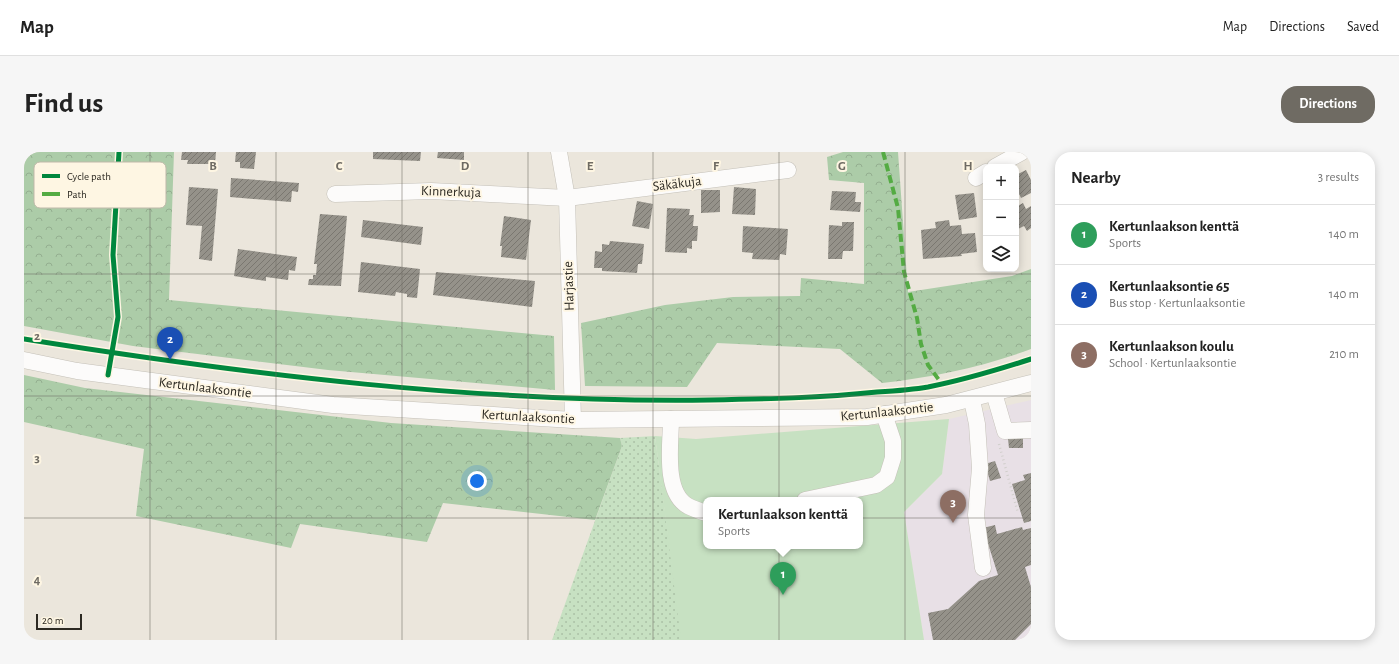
<!DOCTYPE html>
<meta charset="utf-8">
<style>
body{margin:0;font-family:"Alegreya Sans",sans-serif;background:#f6f6f6;color:#222}
.controls{position:absolute;right:12px;top:12px;display:grid;overflow:hidden;border-radius:8px;box-shadow:0 2px 10px #0003}
.controls button{width:36px;height:36px;display:grid;place-items:center;padding:0;border:0;border-bottom:1px solid #e0e0e0;background:#fff;color:#222;font:20px sans-serif}
.scale{position:absolute;left:12px;bottom:10px;width:46px;box-sizing:border-box;padding-left:4px;border:2px solid #2c2922;border-top:0;font-size:11px;line-height:14px;white-space:nowrap;color:#2c2922;-webkit-text-stroke:3px #fef6e3;paint-order:stroke}
.you{position:absolute;left:453px;top:329px;width:14px;height:14px;margin:-10px;border:3px solid #fff;border-radius:50%;background:#1a73e8;box-shadow:0 0 0 6px #1a73e833}
.badge{display:grid;place-items:center;width:26px;height:26px;border-radius:50%;background:#6f6b63;color:#fff;font-size:13px;font-weight:700}
.pin{position:absolute;translate:-50% -33px;filter:drop-shadow(0 1px 2px #0008)}
.pin::after{content:'';position:absolute;top:21px;width:14px;height:12px;background:inherit;clip-path:polygon(0 0,100% 0,50% 100%)}
.popup{position:absolute;left:679px;top:345px;width:160px;height:52px;box-sizing:border-box;display:grid;place-content:center;border-radius:8px;background:#fff;filter:drop-shadow(0 1px 3px #0005);font-size:13px;white-space:nowrap;color:#767676}
.popup b{font-size:15px;color:#222}
.popup::after{content:'';position:absolute;left:50%;top:100%;margin-left:-8px;border:8px solid transparent;border-top-color:#fff}
.list{margin:0;padding:0;list-style:none}
h2{display:flex;justify-content:space-between;align-items:center;height:52px;margin:0;padding:0 16px;font-size:17px}
h2 small{font-size:13px;font-weight:400;color:#767676}
.list li{display:grid;grid-template-columns:26px 1fr auto;gap:12px;align-items:center;box-sizing:border-box;height:60px;padding:0 16px;border-top:1px solid #e0e0e0}
.list b{display:block;font-size:15px;white-space:nowrap}
.list p{margin:0;font-size:13px;white-space:nowrap;color:#767676}
.list em{font-size:13px;font-style:normal;color:#767676}
.icon{flex:none;width:22px;height:22px;fill:none;stroke:currentColor;stroke-width:2;stroke-linecap:round;stroke-linejoin:round}
.map{position:relative;flex:none;width:1007px;height:488px;overflow:hidden;border-radius:16px}
header{display:flex;align-items:center;gap:24px;box-sizing:border-box;height:56px;padding:0 20px;background:#fff;border-bottom:1px solid #e0e0e0}
header strong{font-size:19px}
nav{display:flex;gap:22px;margin-inline-start:auto;font-size:14px}
.intro{display:flex;align-items:center;justify-content:space-between;box-sizing:border-box;height:96px;padding:0 24px}
h1{margin:0;font-size:28px}
.button{padding:10px 18px;border-radius:16px;background:#6f6b63;color:#fff;font-size:14px;font-weight:700}
main{display:flex;gap:24px;padding:0 24px}
aside{flex:1;background:#fff;border-radius:16px;box-shadow:0 2px 10px #0003}
.map>svg:first-child{display:block}
.education{fill:#e8e0e6}
.grass{fill:url(#grass-dots)}
.forest{fill:url(#forest-crowns)}
.green{fill:#c7e1c2;fill-rule:evenodd}
.building{fill:url(#building-hatch)}
.lines{fill:none;stroke-linecap:round;stroke-linejoin:round}
.minor-casing{stroke:#c4c0b8;stroke-width:17}
.path{stroke:#d1cfcc;stroke-width:2.5;stroke-dasharray:1 3;stroke-linecap:butt}
.minor{stroke:#fcfbfa;stroke-width:16}
.quiet{stroke:#54ab43;stroke-width:4;stroke-dasharray:8 4;stroke-linecap:butt}
.cycleway-casing{stroke:#fef6e3;stroke-width:8}
.cycleway{stroke:#00873e;stroke-width:5}
.grid{fill:none;stroke:#6f6b63;stroke-width:1;stroke-opacity:0.55}
.labels{text-anchor:middle;dominant-baseline:central;stroke-width:4;stroke-linejoin:round;paint-order:stroke}
.street-label{font-size:14px;fill:#2c2922;stroke:#fef6e3}
.key{fill:#fef6e3;stroke:#bfb8a9;stroke-width:1}
.key-label{font-size:11px;fill:#2c2922}
.grid-label{font-size:13px;text-anchor:middle;font-weight:bold;fill:#6f6b63;stroke:#fef6e3;stroke-width:4;stroke-linejoin:round;paint-order:stroke}
</style>
<header>
<strong>Map</strong>
<nav><a>Map</a><a>Directions</a><a>Saved</a></nav>
</header>
<div class="intro"><h1>Find us</h1><a class="button">Directions</a></div>
<main>
<div class="map">
<svg width="1007" height="488" viewBox="0 0 1007 488">
<defs>
<pattern id="grass-dots" width="8" height="8" patternUnits="userSpaceOnUse"><rect width="8" height="8" fill="#c7e1c2"/><path d="M2 2h.1M6 6h.1" fill="none" stroke="#abc1a6" stroke-width="1.8" stroke-linecap="round"/></pattern>
<pattern id="forest-crowns" width="20" height="18" patternUnits="userSpaceOnUse"><rect width="20" height="18" fill="#accca8"/><path d="M2 6a3 3 0 1 1 6 0M12 15a3 3 0 1 1 6 0" fill="none" stroke="#94af90"/></pattern>
<pattern id="building-hatch" width="6" height="6" patternUnits="userSpaceOnUse"><rect width="6" height="6" fill="#95928a"/><path d="M-1 1l2-2M0 6l6-6M5 7l2-2" fill="none" stroke="#7a7770"/></pattern>
</defs>
<rect width="100%" height="100%" fill="#ebe6dc"/>
<polygon class="education" points="1007,248 1007,488 900,488 880,360 918,322 925,267"/>
<polygon class="grass" points="631,284 658,488 528,488 598,294 596,286"/>
<g class="forest">
<polygon points="0,0 150,0 145,148 530,184 531,238 304,218 109,194 0,174"/>
<path d="M819,0H874L884,140L988,124L1007,117V197C959,215 909,225 858,231L816,197L693,191L663,235L561,234L557,171L641,153L709,145L776,144L777,126L840,132V31L805,28L803,5Z"/>
<polygon points="0,223 61,236 367,271 596,286 598,294 571,368 419,351 403,390 276,372 267,396 112,364 120,297 0,270"/>
</g>
<path class="green" d="M925,267L918,322L880,360L900,488H657L631,284L672,287ZM682,348H836V394H682Z"/>
<g class="building">
<polygon points="158,0 192,0 191,12 163,12 164,8 157,8"/>
<polygon points="212,0 232,0 230,17 216,16 216,10 211,10"/>
<polygon points="349,0 397,0 396,9 349,7"/>
<polygon points="414,0 440,0 440,8 413,6"/>
<polygon points="1002,18 1007,28 1007,41 997,46 992,35 992,23"/>
<polygon points="207,26 275,31 274,40 268,39 267,50 206,45"/>
<polygon points="165,35 194,37 188,109 175,107 178,74 162,73"/>
<polygon points="710,35 732,37 731,63 708,62"/>
<polygon points="677,38 696,38 696,60 677,61"/>
<polygon points="808,39 832,40 831,50 837,50 836,60 806,58"/>
<polygon points="950,41 953,65 935,68 931,43"/>
<polygon points="613,49 629,52 625,77 608,74"/>
<polygon points="999,51 1002,57 1007,54 1007,76 1003,79 1000,74 992,78 992,55"/>
<polygon points="643,56 666,57 665,63 670,63 669,74 674,74 673,89 668,89 668,97 663,96 663,101 641,100"/>
<polygon points="296,62 323,64 317,134 284,133 285,127 289,127 289,123 292,123 293,112 290,112"/>
<polygon points="480,64 507,68 502,108 477,105 478,94 476,94"/>
<polygon points="339,68 399,75 397,93 337,85"/>
<polygon points="925,68 926,74 937,73 938,82 951,81 953,100 937,102 938,104 899,107 897,78 912,76 911,70"/>
<polygon points="818,70 830,70 829,99 819,99 818,107 804,107 805,73 818,74"/>
<polygon points="719,74 764,77 762,103 756,102 755,108 728,107 729,101 718,100"/>
<polygon points="586,89 620,92 618,112 614,112 613,121 578,119 578,116 570,116 571,99 578,100 578,92 585,93"/>
<polygon points="214,97 273,105 271,119 265,118 264,128 242,125 242,129 210,124"/>
<polygon points="337,110 396,117 393,146 383,145 383,142 372,140 371,144 334,140"/>
<polygon points="412,120 511,129 508,155 409,143"/>
<polygon points="999,286 999,296 985,296 984,287"/>
<polygon points="971,309 977,326 966,329 961,312"/>
<polygon points="1007,321 1007,369 1000,371 988,332 1001,328 999,323"/>
<polygon points="971,373 973,382 998,375 999,378 1007,376 1007,413 1001,415 1007,435 1007,472 991,488 909,488 904,461 924,457 955,429 974,423 959,376"/>
</g>
<g class="lines">
<g class="minor-casing">
<g id="minor">
<polyline points="535,0 543,46 549,268"/>
<polyline points="971,15 998,0"/>
<polyline points="952,26 962,20"/>
<polyline points="311,42 407,39 543,46 764,18"/>
<polyline points="0,208 53,219 309,253 549,268 843,265 922,253 1007,231"/>
<polyline points="970,241 981,279 1007,278"/>
<polyline points="948,248 953,272 956,316 952,363 959,416"/>
<path d="M647,267C647,291 639,340 664,354C670,357 676,359 682,361"/>
<polyline points="781,348 852,333 863,325 869,306 869,289 860,262"/>
</g>
</g>
<polyline class="path" points="975,292 994,361"/>
<use href="#minor" class="minor"/>
<polyline class="quiet" points="859,0 874,56 880,120 893,166 897,192 904,213 918,232"/>
<g class="cycleway-casing">
<g id="cycleway">
<path d="M0,187C226,223 455,251 685,248C741,247 797,246 853,240C870,239 887,238 904,235C939,228 973,218 1007,207"/>
<polyline points="84,223 94,165 89,103 95,0"/>
</g>
</g>
<use href="#cycleway" class="cycleway"/>
</g>
<path class="grid" d="M126,0V488M252,0V488M378,0V488M504,0V488M629,0V488M755,0V488M881,0V488M0,122H1007M0,244H1007M0,366H1007"/>
<g class="labels">
<g class="street-label">
<text transform="translate(653 32) rotate(-7)">Säkäkuja</text>
<text transform="translate(427 40) rotate(2)">Kinnerkuja</text>
<text transform="translate(545 134) rotate(-92)">Harjastie</text>
<text transform="translate(181 236) rotate(7)">Kertunlaaksontie</text>
<text transform="translate(863 260) rotate(-6)">Kertunlaaksontie</text>
<text transform="translate(504 265) rotate(3)">Kertunlaaksontie</text>
</g>
</g>
<rect x="10" y="10" width="132" height="46" rx="6" class="key"/>
<rect x="18" y="22" width="18" height="4" fill="#00873e"/>
<rect x="18" y="40" width="18" height="4" fill="#54ab43"/>
<g class="key-label">
<text x="43" y="28">Cycle path</text>
<text x="43" y="46">Path</text>
</g>
<g class="grid-label">
<text x="189" y="18">B</text>
<text x="315" y="18">C</text>
<text x="441" y="18">D</text>
<text x="566" y="18">E</text>
<text x="692" y="18">F</text>
<text x="818" y="18">G</text>
<text x="944" y="18">H</text>
<text x="13" y="188">2</text>
<text x="13" y="310">3</text>
<text x="13" y="432">4</text>
</g>
</svg>
<div class="controls">
<button>+</button>
<button>−</button>
<button><svg class="icon" aria-label="layers" viewBox="0 0 24 24"><path d="M12 4l9 5-9 5-9-5zM3 14l9 5 9-5"/></svg></button>
</div>
<div class="scale">20 m</div>
<div class="you"></div>
<div class="pin badge" style="left:759px;top:443px;background:#2e9e5b">1</div>
<div class="popup"><b>Kertunlaakson kenttä</b>Sports</div>
<div class="pin badge" style="left:146px;top:208px;background:#1a4fb4">2</div>
<div class="pin badge" style="left:929px;top:371px;background:#8d6e63">3</div>
</div>
<aside>
<h2>Nearby<small>3 results</small></h2>
<ul class="list">
<li><span class="badge" style="background:#2e9e5b">1</span><div><b>Kertunlaakson kenttä</b><p>Sports</p></div><em>140 m</em></li>
<li><span class="badge" style="background:#1a4fb4">2</span><div><b>Kertunlaaksontie 65</b><p>Bus stop · Kertunlaaksontie</p></div><em>140 m</em></li>
<li><span class="badge" style="background:#8d6e63">3</span><div><b>Kertunlaakson koulu</b><p>School · Kertunlaaksontie</p></div><em>210 m</em></li>
</ul>
</aside>
</main>
